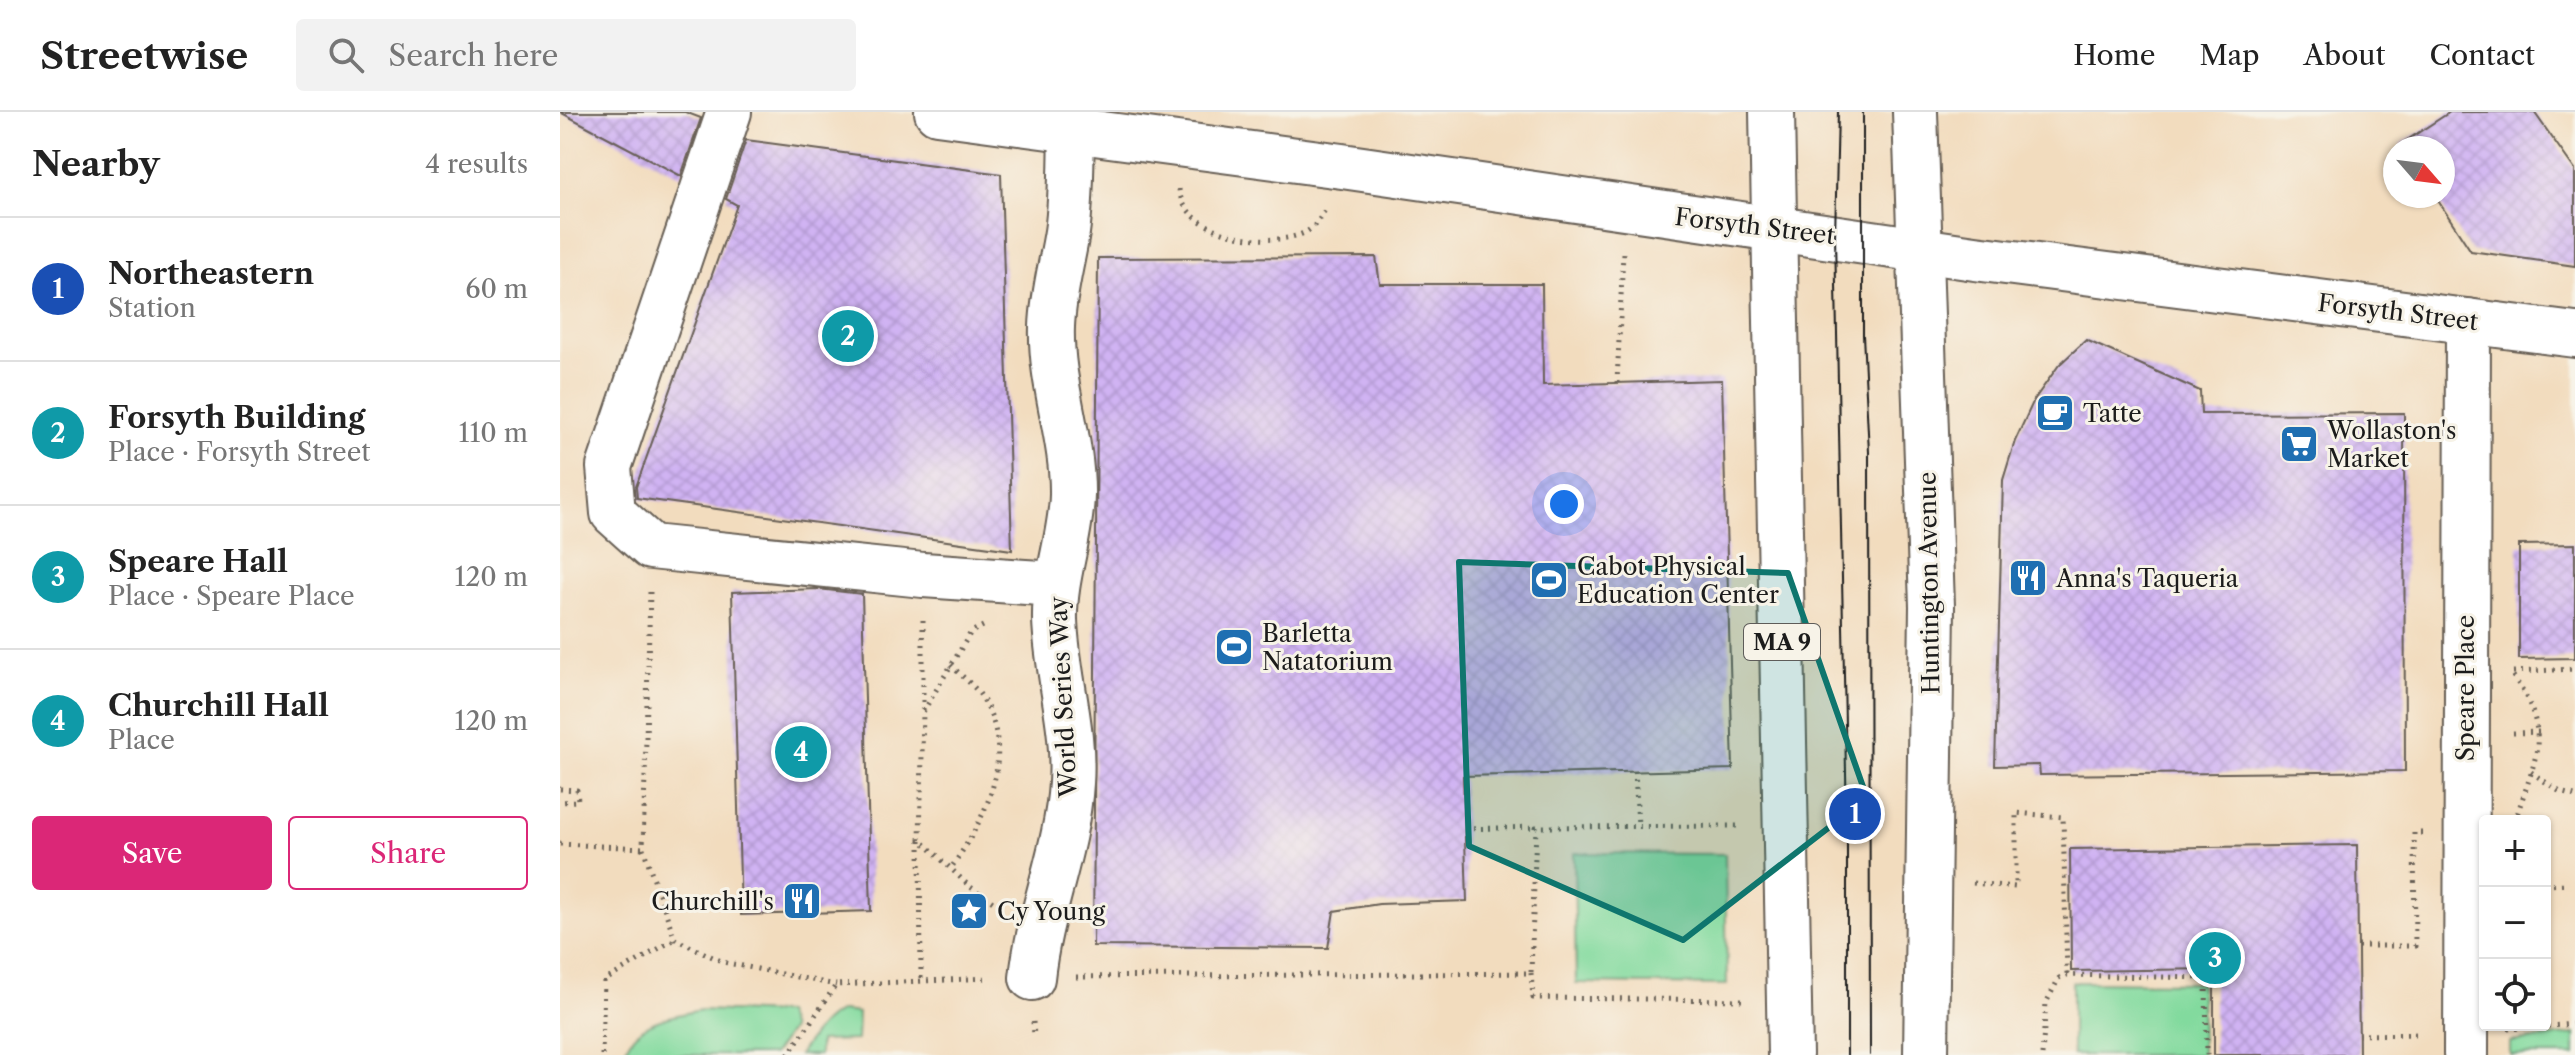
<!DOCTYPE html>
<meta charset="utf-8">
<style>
body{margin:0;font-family:"Libre Caslon Text",serif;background:#f2f2f2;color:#222}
.controls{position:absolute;right:24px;bottom:24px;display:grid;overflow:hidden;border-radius:8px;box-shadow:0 2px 6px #0004}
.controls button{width:72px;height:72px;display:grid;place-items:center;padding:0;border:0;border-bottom:2px solid #e0e0e0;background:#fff;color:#222;font:40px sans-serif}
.compass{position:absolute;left:1823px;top:24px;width:72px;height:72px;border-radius:50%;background:#fff;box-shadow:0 2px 6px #0004;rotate:118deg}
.you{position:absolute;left:1004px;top:392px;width:28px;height:28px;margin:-20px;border:6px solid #fff;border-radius:50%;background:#1a73e8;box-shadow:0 0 0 12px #1a73e833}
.badge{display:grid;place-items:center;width:52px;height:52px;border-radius:50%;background:#db2777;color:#fff;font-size:26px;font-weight:700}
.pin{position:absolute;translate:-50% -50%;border:4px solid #fff;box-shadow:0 2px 8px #0006}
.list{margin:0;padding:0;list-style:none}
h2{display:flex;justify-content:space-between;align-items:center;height:104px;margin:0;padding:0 32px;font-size:34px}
h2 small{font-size:26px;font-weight:400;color:#767676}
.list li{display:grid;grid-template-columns:52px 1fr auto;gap:24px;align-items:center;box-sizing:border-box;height:144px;padding:0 32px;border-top:2px solid #e0e0e0}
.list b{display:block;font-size:30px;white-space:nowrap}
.list p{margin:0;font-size:26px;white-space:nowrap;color:#767676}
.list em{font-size:26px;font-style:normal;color:#767676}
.actions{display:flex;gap:16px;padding:24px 32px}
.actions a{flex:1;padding:18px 0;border:2px solid #db2777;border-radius:8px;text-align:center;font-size:28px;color:#db2777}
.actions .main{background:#db2777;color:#fff}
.icon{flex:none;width:44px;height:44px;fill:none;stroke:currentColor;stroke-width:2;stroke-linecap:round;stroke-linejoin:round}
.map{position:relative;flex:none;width:2015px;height:943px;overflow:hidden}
header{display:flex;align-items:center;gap:48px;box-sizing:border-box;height:112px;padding:0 40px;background:#fff;border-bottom:2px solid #e0e0e0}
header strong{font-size:38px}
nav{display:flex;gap:44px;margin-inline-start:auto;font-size:28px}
.search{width:560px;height:72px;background:#f2f2f2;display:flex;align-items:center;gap:20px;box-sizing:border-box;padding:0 28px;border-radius:8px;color:#767676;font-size:30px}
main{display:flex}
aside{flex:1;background:#fff}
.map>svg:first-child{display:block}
.green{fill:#82da9e;stroke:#4f7b5d;stroke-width:2}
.building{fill:url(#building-cross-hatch)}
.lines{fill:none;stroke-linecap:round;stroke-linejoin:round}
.minor-casing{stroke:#675f55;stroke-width:48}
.major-casing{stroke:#675f55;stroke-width:48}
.path{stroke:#675f55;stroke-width:5;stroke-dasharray:2 6;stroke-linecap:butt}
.minor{stroke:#fff;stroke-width:44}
.major{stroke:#fff;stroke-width:44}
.tram{stroke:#1c1c1c;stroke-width:2}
.marked{fill:#0f766e;fill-opacity:0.2;stroke:#0f766e;stroke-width:6;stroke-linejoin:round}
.labels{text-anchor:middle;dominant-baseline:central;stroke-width:6;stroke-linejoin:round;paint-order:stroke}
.shield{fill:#f7f3e8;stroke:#5e5c59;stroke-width:2}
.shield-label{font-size:22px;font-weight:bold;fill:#1c1c1c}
.street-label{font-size:24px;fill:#1c1c1c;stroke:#f7f3e8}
.poi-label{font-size:24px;fill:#1c1c1c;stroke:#f7f3e8;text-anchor:start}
</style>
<header>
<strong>Streetwise</strong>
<div class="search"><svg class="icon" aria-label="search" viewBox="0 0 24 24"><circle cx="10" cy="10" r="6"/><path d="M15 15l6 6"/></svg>Search here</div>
<nav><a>Home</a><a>Map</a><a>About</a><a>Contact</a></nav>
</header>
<main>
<aside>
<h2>Nearby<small>4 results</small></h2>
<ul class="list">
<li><span class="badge" style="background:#1a4fb4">1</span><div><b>Northeastern</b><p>Station</p></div><em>60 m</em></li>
<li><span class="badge" style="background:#0f9aa8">2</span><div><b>Forsyth Building</b><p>Place · Forsyth Street</p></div><em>110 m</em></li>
<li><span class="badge" style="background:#0f9aa8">3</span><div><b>Speare Hall</b><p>Place · Speare Place</p></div><em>120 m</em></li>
<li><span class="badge" style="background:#0f9aa8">4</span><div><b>Churchill Hall</b><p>Place</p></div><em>120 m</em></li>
</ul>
<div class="actions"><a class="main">Save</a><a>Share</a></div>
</aside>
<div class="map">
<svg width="2015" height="943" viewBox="0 0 2015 943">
<defs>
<pattern id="building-cross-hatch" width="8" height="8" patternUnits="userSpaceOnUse" patternTransform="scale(2)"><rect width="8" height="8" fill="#d0b3f3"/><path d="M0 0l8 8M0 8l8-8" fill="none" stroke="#b299d0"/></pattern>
</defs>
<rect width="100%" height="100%" fill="#f7f3e8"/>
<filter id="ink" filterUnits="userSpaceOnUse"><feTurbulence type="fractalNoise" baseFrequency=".0125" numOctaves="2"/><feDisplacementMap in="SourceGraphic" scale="16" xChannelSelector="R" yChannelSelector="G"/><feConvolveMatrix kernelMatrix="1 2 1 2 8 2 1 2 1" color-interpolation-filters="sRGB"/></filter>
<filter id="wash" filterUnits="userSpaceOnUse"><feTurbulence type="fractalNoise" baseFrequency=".006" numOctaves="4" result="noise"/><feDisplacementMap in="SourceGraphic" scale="32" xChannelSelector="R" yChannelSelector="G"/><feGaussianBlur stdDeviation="1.8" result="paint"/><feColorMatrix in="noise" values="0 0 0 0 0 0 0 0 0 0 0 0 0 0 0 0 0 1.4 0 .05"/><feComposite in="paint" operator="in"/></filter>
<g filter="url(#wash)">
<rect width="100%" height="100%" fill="#f2dcbe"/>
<g class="green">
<polygon points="1014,741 1165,742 1167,873 1016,871"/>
<polygon points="1512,870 1641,871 1642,943 1512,943"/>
<path d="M141,898L225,901L231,917L213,943H65C68,910 116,903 141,898Z"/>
<path d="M282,899L298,901L297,928L259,929V943H239C251,926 262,906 282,899Z"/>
<polygon points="2015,922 2015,943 1950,943 1950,930"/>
</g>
<g id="blocks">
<g class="building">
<polygon points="0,0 125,0 141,6 121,64"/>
<polygon points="1890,0 1974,0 2015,58 2015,154 1911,139 1875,84 1883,84 1883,36 1844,36 1841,32"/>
<polygon points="186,28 441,62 452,438 77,386 76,375 177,93 166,87"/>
<polygon points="816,145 820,172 982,172 983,273 1162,268 1173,657 903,664 907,789 819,792 774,799 768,836 533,834 538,146"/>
<polygon points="1526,228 1640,279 1641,302 1844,301 1845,659 1480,663 1479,653 1435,654 1443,368 1455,329 1474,288 1499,253"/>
<polygon points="2015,432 2015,546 1959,547 1959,433"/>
<polygon points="258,477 302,482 311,799 181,803 172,480"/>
<polygon points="1797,733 1799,943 1654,943 1654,857 1511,859 1510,737"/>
</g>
</g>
</g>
<g filter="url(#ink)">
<use href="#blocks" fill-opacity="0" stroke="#675f55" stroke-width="2"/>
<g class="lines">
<g class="minor-casing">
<g id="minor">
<polyline points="169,0 49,355 53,401 91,435 363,463 496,472"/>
<polyline points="377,0 782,54 1415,146 2015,223"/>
<path d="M472,866C479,799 507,737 511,671C515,616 497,563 495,508C494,465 511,425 512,383C513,326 490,271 492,215C493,182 502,152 507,120C512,86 511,50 512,17"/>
<polyline points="1906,943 1908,209"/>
</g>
</g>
<g class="major-casing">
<g id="major">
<polyline points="1212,0 1230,943"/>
<polyline points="1355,0 1372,494 1366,943"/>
</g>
</g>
<g class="path">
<path d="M619,77C623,123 711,138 746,120C755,115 761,105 766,96"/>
<polyline points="1057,271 1063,141"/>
<polyline points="90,480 83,736 115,827 163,850 276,873"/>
<polyline points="423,514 411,520 363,600 360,727 409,774 439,794"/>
<path d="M391,553C400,563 414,573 421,584C459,643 425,707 391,756"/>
<polyline points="1953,560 2015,557"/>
<path d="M1953,564C1994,623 1975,646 1955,709"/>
<polyline points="363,598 363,508"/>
<polyline points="1953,621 1980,620"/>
<polyline points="1075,659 1078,714"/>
<polyline points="1971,660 2000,680 2015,684"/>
<polyline points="0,677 17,678 18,689 0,690"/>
<polyline points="905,717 976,715"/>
<polyline points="360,728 361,867"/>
<polyline points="0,732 83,736"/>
<polyline points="1413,771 1456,775 1456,701 1503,705 1507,863"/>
<polyline points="1985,773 2007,772"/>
<polyline points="1798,834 1855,834 1854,721 1863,721"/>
<polyline points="1645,857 1646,866"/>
<polyline points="971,861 973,886 1187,888"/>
<polyline points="516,865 971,861 976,715 1181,714"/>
<polyline points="473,910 474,924"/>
<polyline points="1948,917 2015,912"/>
<polyline points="1798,923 1862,922"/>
<polyline points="42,943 44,869 115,827"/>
<polyline points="228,943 276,873 430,866"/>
<polyline points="1482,943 1486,891 1499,866 1507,863 1646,866 1647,943"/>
</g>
<use href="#minor" class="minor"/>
<use href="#major" class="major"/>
<g class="tram">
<polyline points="1278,0 1275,124 1287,710 1287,943"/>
<polyline points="1303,0 1303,223 1309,340 1310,943"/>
</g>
</g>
</g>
<path class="marked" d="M899,450L1228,461L1307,686L1123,828L909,734Z"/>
<defs>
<g id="cafe-square" transform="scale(2)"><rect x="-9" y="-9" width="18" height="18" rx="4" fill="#1f6fb2" stroke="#f7f3e8"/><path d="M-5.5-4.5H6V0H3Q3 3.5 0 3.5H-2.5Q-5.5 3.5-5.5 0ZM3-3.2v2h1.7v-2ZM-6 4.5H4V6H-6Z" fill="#fff"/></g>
<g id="supermarket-square" transform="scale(2)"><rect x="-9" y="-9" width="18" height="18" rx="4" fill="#1f6fb2" stroke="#f7f3e8"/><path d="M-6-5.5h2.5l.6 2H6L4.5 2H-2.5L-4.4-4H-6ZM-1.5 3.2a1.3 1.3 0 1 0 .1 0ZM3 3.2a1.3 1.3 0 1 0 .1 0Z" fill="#fff"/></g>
<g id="restaurant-square" transform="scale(2)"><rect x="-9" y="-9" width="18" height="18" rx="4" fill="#1f6fb2" stroke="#f7f3e8"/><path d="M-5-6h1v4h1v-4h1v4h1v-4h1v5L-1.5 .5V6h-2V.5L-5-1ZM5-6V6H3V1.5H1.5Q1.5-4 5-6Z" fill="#fff"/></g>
<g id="stadium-square" transform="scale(2)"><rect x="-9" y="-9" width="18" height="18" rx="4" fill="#1f6fb2" stroke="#f7f3e8"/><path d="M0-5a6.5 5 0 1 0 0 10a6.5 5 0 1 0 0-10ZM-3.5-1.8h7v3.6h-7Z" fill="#fff"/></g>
<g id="sight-square" transform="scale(2)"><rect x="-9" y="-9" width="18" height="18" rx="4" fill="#1f6fb2" stroke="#f7f3e8"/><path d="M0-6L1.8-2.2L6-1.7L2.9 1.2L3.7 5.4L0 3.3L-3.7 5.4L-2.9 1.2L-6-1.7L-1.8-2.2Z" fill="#fff"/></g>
</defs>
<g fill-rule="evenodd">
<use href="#cafe-square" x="1495" y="301"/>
<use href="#supermarket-square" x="1739" y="332"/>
<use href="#restaurant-square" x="1468" y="466"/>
<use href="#stadium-square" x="989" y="468"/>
<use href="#stadium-square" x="674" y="535"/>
<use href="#restaurant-square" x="242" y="789"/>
<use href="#sight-square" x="409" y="799"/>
</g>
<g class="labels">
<rect class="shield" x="1184" y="512" width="76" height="36" rx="6"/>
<g class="shield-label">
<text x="1222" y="530">MA 9</text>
</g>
<g class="street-label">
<text transform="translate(1195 114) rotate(7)">Forsyth Street</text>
<text transform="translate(1838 200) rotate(7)">Forsyth Street</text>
<text transform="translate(1369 471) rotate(-91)">Huntington Avenue</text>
<text transform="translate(1905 576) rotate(-90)">Speare Place</text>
<text transform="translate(503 585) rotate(-93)">World Series Way</text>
</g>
<g class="poi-label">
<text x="1523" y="301">Tatte</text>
<text x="1767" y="318">Wollaston's<tspan x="1767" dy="28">Market</tspan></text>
<text x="1017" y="454">Cabot Physical<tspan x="1017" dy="28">Education Center</tspan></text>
<text x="1496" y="466">Anna's Taqueria</text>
<text x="702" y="521">Barletta<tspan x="702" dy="28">Natatorium</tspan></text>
<text x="214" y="789" text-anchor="end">Churchill's</text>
<text x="437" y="799">Cy Young</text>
</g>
</g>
</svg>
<div class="controls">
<button>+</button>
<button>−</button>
<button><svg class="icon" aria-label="locate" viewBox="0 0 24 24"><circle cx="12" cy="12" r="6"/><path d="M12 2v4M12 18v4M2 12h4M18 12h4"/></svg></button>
</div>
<svg class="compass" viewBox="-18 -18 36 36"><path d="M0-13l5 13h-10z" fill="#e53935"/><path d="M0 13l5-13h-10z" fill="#767676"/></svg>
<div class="you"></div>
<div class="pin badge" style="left:1295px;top:702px;background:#1a4fb4">1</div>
<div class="pin badge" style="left:288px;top:224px;background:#0f9aa8">2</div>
<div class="pin badge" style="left:1655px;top:846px;background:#0f9aa8">3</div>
<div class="pin badge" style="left:241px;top:640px;background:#0f9aa8">4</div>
</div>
</main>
